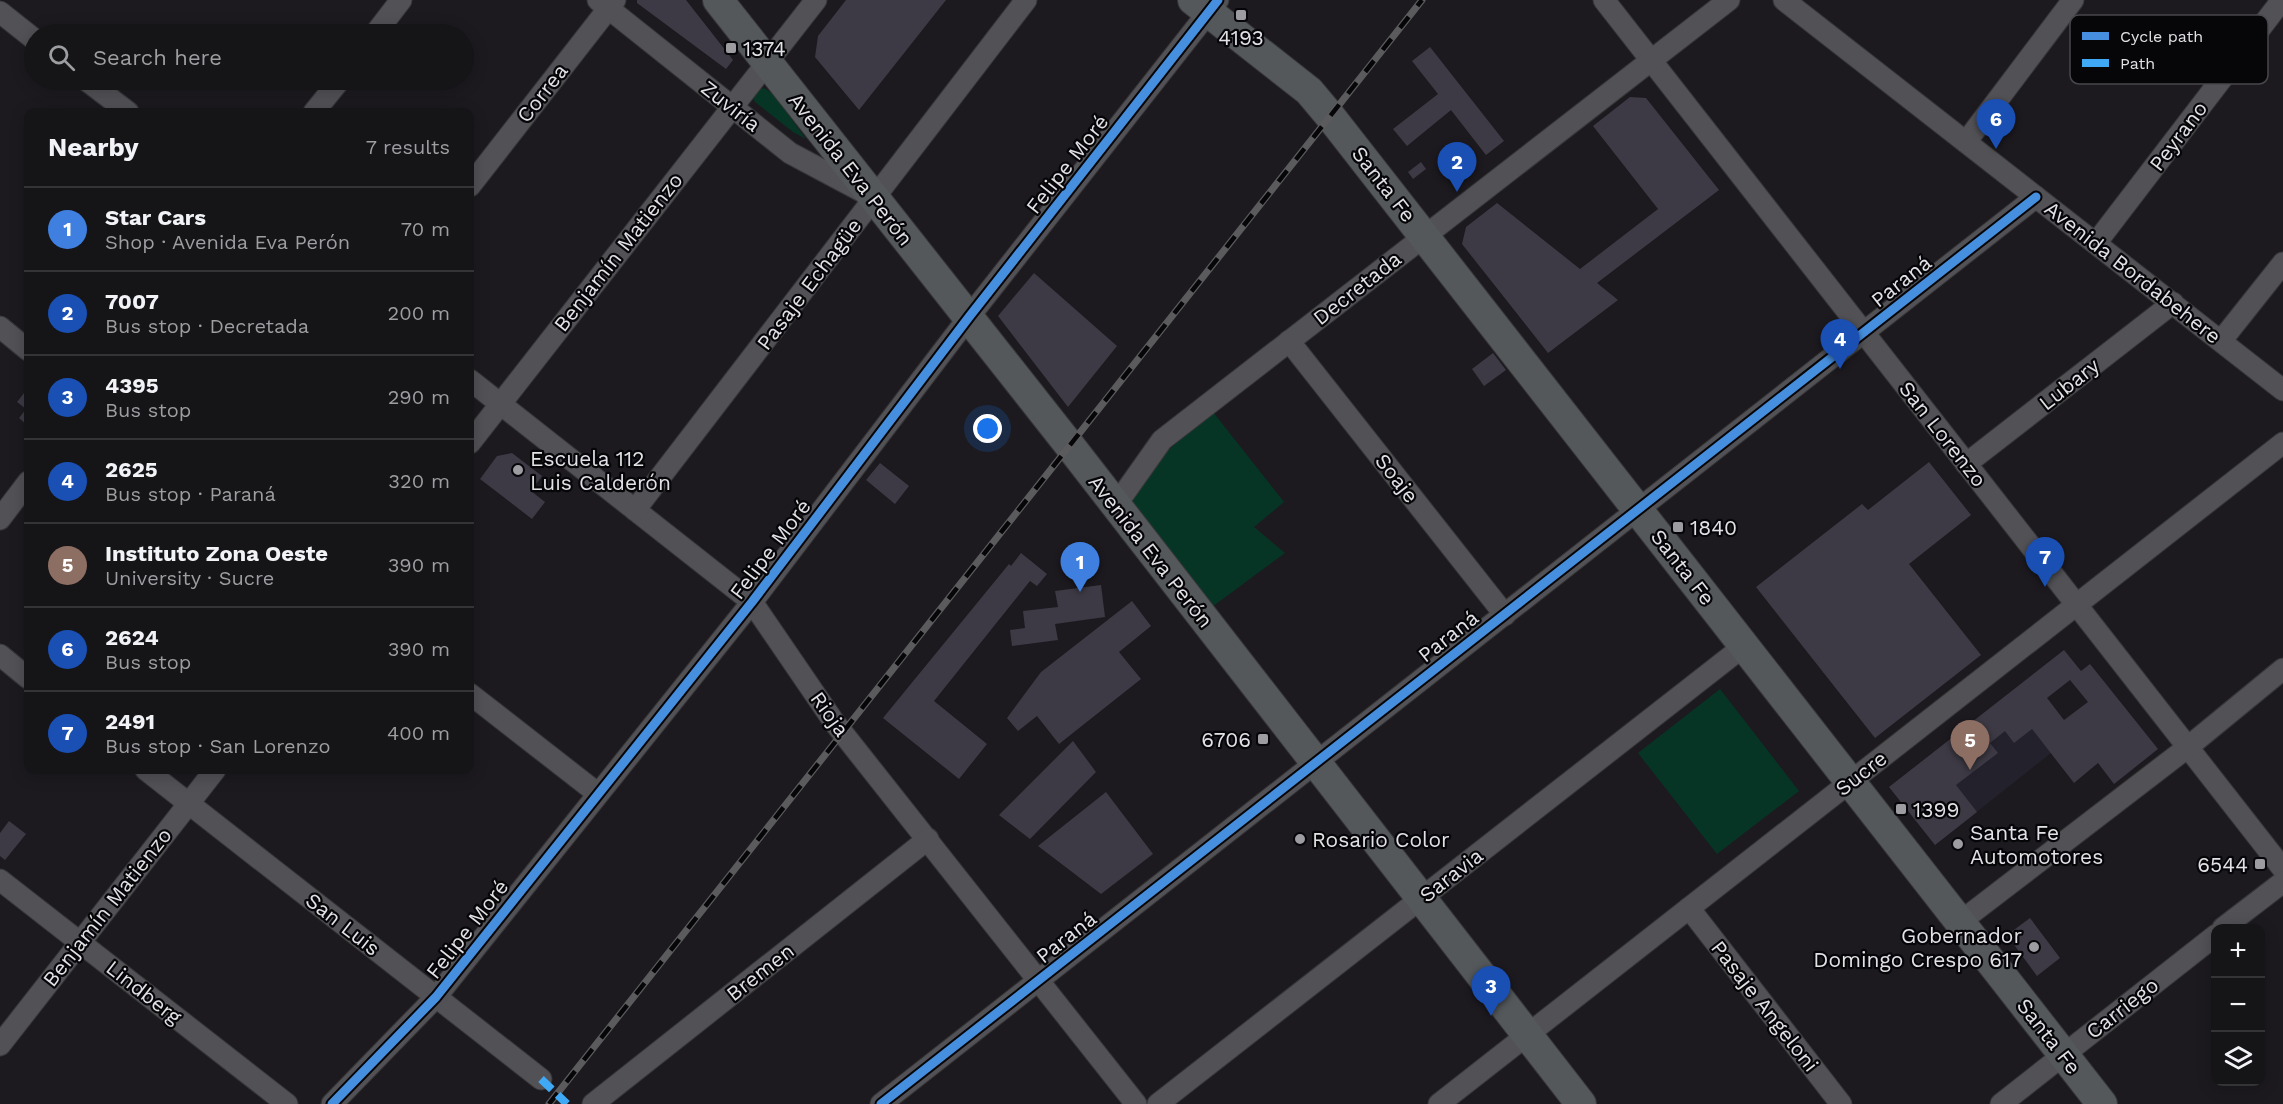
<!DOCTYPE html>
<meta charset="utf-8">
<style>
body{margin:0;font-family:"Work Sans",sans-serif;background:#222124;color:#f1f3f6}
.controls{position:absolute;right:18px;bottom:18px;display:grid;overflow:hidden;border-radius:12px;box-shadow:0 3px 15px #0003}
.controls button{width:54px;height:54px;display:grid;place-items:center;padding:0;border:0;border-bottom:2px solid #343336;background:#151417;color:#f1f3f6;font:30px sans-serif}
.you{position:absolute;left:988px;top:429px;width:21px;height:21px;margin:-15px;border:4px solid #fff;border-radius:50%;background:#1a73e8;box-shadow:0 0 0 9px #1a73e833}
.badge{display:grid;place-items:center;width:39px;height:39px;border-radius:50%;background:#8c9099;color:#fff;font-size:20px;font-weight:700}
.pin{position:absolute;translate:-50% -50px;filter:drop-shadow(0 2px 3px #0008)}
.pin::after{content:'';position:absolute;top:32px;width:21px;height:18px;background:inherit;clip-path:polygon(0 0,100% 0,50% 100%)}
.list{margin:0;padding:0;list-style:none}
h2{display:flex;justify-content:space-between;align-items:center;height:78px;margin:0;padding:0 24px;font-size:26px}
h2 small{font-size:20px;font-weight:400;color:#9d9ea1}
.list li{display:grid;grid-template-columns:39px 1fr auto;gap:18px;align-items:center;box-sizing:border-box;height:84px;padding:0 24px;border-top:2px solid #343336}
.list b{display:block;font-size:22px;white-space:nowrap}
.list p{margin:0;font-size:20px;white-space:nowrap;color:#9d9ea1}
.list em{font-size:20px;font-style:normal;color:#9d9ea1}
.icon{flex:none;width:33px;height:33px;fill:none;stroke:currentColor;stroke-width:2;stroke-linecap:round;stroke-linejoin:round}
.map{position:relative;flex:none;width:2283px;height:1104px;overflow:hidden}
.search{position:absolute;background:#151417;box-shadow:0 3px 15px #0003;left:24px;top:24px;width:450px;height:66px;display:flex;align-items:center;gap:15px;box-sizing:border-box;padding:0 21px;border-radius:33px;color:#9d9ea1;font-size:22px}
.panel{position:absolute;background:#151417;box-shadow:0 3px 15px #0003;left:24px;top:108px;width:450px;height:666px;border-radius:12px}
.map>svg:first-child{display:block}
.built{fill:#23212c}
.green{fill:#073525}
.building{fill:#3d3a45;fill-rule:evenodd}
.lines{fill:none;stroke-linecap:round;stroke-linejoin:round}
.street-casing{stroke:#363638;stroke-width:23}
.secondary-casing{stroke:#363638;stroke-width:32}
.street{stroke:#525155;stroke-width:21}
.secondary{stroke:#54585a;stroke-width:30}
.rail-casing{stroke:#5b5a5d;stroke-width:7}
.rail{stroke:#060508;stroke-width:4.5;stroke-dasharray:14;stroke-linecap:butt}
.quiet{stroke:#3fa9f5;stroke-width:8;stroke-dasharray:15 8;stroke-linecap:butt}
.cycleway-casing{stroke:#060508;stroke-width:13}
.cycleway{stroke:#468fdf;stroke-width:9}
.poi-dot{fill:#9d9ca0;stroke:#060508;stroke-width:2}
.labels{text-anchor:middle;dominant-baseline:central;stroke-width:4.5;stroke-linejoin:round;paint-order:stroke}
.poi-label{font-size:21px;fill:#e2e2e6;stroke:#060508;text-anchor:start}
.street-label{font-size:21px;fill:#e2e2e6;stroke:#060508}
.key{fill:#060508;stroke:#48474b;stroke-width:1.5}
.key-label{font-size:16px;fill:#e2e2e6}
</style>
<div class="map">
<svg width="2283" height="1104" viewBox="0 0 2283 1104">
<rect width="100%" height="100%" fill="#1c1a1f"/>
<polygon class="built" points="2006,696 2051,753 1935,845 1889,787"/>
<g class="green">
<polygon points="764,88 773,94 806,139 793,132 755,102 753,98 756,90"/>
<path d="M1213,412L1284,502L1254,527L1285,553L1212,607L1132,505C1142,465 1184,438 1213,412Z"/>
<polygon points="1720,689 1799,791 1717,854 1638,753"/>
</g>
<g class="building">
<polygon points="637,0 686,0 733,60 726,69 637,3"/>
<polygon points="846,0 946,0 859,110 815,57 818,36"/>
<polygon points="1430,47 1504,141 1486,155 1451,110 1407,146 1393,129 1438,94 1412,61"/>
<polygon points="1630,97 1646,98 1719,190 1597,283 1618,300 1548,353 1462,244 1466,227 1497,203 1580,269 1658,209 1593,126"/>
<polygon points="1421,162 1426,169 1413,179 1408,172"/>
<polygon points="1034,273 1117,346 1068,407 998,316"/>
<polygon points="1493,353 1506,370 1484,386 1472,369"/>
<polygon points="28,388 28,426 19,418 26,409 17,402"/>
<polygon points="512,453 542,476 531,491 545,502 532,519 480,479 497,456"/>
<polygon points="1929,462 1971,515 1909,564 1981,655 1875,738 1756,587 1862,504 1868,510"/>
<polygon points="880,463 909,486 895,504 866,480"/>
<polygon points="1021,553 1047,574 1037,586 1030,581 934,701 987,744 959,779 883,718 1009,564 1011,566"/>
<polygon points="1101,585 1105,617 1055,624 1058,640 1012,646 1010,630 1025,628 1023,611 1058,607 1055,591"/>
<polygon points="1132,601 1151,626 1119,652 1141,679 1059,744 1037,716 1018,731 1007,718 1041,672"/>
<path d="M2064,650L2081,671L2090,664L2158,749L2114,784L2098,763L2074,783L2032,729L2014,743L2005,731L1990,743L1998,753L1956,785L1977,812L1935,845L1889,787ZM2070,680L2088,702L2064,720L2047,698Z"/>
<polygon points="1073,741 1096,772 1030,839 999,815"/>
<polygon points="1106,792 1153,854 1101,894 1038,846"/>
<polygon points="9,821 26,834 5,860 0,856 0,833"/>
<polygon points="2030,918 2060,958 2037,976 2007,935"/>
</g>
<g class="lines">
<g class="street-casing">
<g id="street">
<polyline points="598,0 790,153 867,194"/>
<polyline points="1604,0 2283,869"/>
<polyline points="1784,0 2283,390"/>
<polyline points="0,12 34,39"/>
<polyline points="375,34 401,0"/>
<polyline points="86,80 128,112"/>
<polyline points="314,112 340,80"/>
<polyline points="1966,142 2073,0"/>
<polyline points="470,186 615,0"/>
<polyline points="2096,243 2282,0"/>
<polyline points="0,327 28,350"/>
<polyline points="1289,341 1505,615"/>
<polyline points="2221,341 2283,263"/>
<polyline points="470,380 752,602 834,722 1136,1104"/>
<polyline points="470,443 816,0"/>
<polyline points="1966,464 2173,303"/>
<polyline points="1116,505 1162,440 1729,0"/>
<polyline points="635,510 1026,0"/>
<polyline points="0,519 28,482"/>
<polyline points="0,655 28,678"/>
<polyline points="470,694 597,793"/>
<polyline points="146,770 541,1079"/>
<polyline points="0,880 287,1104"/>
<polyline points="1689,908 1841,1104"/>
<polyline points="1960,922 2188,747 2283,669"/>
<polyline points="2223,928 2283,882"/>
<polyline points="0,1045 215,770"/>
<polyline points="332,1104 436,997 752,602 969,317 1218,0"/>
<polyline points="593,1104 928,839"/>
<polyline points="881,1104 2036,197"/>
<polyline points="1158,1104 1744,646"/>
<polyline points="1439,1104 2283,443"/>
<polyline points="2001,1104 2216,935"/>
</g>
</g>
<g class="secondary-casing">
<g id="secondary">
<polyline points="718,0 1070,446 1581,1104"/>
<polyline points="1193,0 1309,91 1330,116 2102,1104"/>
</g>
</g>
<use href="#street" class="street"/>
<use href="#secondary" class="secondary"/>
<g class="rail-casing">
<polyline id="rail" points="549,1104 1422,0"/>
</g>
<use href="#rail" class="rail"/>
<polyline class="quiet" points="541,1079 567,1104"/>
<g class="cycleway-casing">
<g id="cycleway">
<polyline points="332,1104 436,997 752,602 969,317 1218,0"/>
<polyline points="881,1104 2036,197"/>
</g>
</g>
<use href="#cycleway" class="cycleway"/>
</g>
<g class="poi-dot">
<rect x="1235" y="9" width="12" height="12" rx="3"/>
<rect x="725" y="42" width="12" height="12" rx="3"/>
<circle cx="518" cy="470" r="6"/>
<rect x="1672" y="521" width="12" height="12" rx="3"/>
<rect x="1257" y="733" width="12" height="12" rx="3"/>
<rect x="1895" y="803" width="12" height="12" rx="3"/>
<circle cx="1300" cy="839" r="6"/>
<circle cx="1958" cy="844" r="6"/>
<rect x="2254" y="858" width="12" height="12" rx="3"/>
<circle cx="2034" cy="947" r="6"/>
</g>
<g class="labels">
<g class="poi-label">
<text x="1241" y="37" text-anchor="middle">4193</text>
<text x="743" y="48">1374</text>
<text x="530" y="458">Escuela 112<tspan x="530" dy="24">Luis Calderón</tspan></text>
<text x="1690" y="527">1840</text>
<text x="1251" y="739" text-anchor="end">6706</text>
<text x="1913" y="809">1399</text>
<text x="1970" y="832">Santa Fe<tspan x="1970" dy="24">Automotores</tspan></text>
<text x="1312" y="839">Rosario Color</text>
<text x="2248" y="864" text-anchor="end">6544</text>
<text x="2022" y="935" text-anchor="end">Gobernador<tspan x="2022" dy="24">Domingo Crespo 617</tspan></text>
</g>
<g class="street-label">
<text transform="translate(542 93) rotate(-52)">Correa</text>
<text transform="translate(731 106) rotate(38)">Zuviría</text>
<text transform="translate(2178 136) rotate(-53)">Peyrano</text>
<text transform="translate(1067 164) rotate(-52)">Felipe Moré</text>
<text transform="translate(851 169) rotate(52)">Avenida Eva Perón</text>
<text transform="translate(1384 184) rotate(52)">Santa Fe</text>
<text transform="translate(618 252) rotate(-52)">Benjamín Matienzo</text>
<text transform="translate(2133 272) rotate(38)">Avenida Bordabehere</text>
<text transform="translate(1901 281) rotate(-38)">Paraná</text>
<text transform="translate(809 284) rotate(-53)">Pasaje Echagüe</text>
<text transform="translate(1357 288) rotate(-38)">Decretada</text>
<text transform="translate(2069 384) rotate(-38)">Lubary</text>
<text transform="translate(1943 434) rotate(52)">San Lorenzo</text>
<text transform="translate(1397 478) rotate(52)">Soaje</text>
<text transform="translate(770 549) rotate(-53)">Felipe Moré</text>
<text transform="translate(1151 551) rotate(52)">Avenida Eva Perón</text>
<text transform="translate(1683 567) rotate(52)">Santa Fe</text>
<text transform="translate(1448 636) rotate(-38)">Paraná</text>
<text transform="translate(830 714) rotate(54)">Rioja</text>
<text transform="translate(1861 773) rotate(-38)">Sucre</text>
<text transform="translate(1451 875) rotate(-38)">Saravia</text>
<text transform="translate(107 907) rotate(-52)">Benjamín Matienzo</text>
<text transform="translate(343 924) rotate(38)">San Luis</text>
<text transform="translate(467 929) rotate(-52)">Felipe Moré</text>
<text transform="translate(1066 937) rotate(-38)">Paraná</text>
<text transform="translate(760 972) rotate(-38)">Bremen</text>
<text transform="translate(144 992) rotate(38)">Lindberg</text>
<text transform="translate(1765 1006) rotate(52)">Pasaje Angeloni</text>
<text transform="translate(2122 1008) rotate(-38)">Carriego</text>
<text transform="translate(2049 1036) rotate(52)">Santa Fe</text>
</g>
</g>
<rect x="2070" y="15" width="198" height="69" rx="9" class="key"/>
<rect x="2082" y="32" width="27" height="8" fill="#468fdf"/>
<rect x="2082" y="59" width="27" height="8" fill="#3fa9f5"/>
<g class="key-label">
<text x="2120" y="42">Cycle path</text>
<text x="2120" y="69">Path</text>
</g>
</svg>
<div class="controls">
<button>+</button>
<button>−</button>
<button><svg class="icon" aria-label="layers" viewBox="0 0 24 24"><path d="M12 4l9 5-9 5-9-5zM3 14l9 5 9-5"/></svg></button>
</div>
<div class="you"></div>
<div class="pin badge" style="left:1080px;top:592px;background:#3f7fe0">1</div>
<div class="pin badge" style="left:1457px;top:192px;background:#1a4fb4">2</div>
<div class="pin badge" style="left:1491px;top:1016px;background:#1a4fb4">3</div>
<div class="pin badge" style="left:1840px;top:369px;background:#1a4fb4">4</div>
<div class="pin badge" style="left:1970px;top:770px;background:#8d6e63">5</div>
<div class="pin badge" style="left:1996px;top:149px;background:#1a4fb4">6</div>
<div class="pin badge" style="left:2045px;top:587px;background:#1a4fb4">7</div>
<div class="search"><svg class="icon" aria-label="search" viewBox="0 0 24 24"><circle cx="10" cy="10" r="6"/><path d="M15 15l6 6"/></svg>Search here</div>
<section class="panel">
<h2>Nearby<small>7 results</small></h2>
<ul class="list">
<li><span class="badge" style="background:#3f7fe0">1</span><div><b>Star Cars</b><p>Shop · Avenida Eva Perón</p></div><em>70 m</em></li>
<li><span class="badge" style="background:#1a4fb4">2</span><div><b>7007</b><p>Bus stop · Decretada</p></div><em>200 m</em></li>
<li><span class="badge" style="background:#1a4fb4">3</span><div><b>4395</b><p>Bus stop</p></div><em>290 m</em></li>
<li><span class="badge" style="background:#1a4fb4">4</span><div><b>2625</b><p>Bus stop · Paraná</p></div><em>320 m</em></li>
<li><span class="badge" style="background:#8d6e63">5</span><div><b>Instituto Zona Oeste</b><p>University · Sucre</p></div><em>390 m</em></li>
<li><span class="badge" style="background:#1a4fb4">6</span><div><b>2624</b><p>Bus stop</p></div><em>390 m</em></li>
<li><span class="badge" style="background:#1a4fb4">7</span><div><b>2491</b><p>Bus stop · San Lorenzo</p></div><em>400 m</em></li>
</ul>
</section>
</div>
